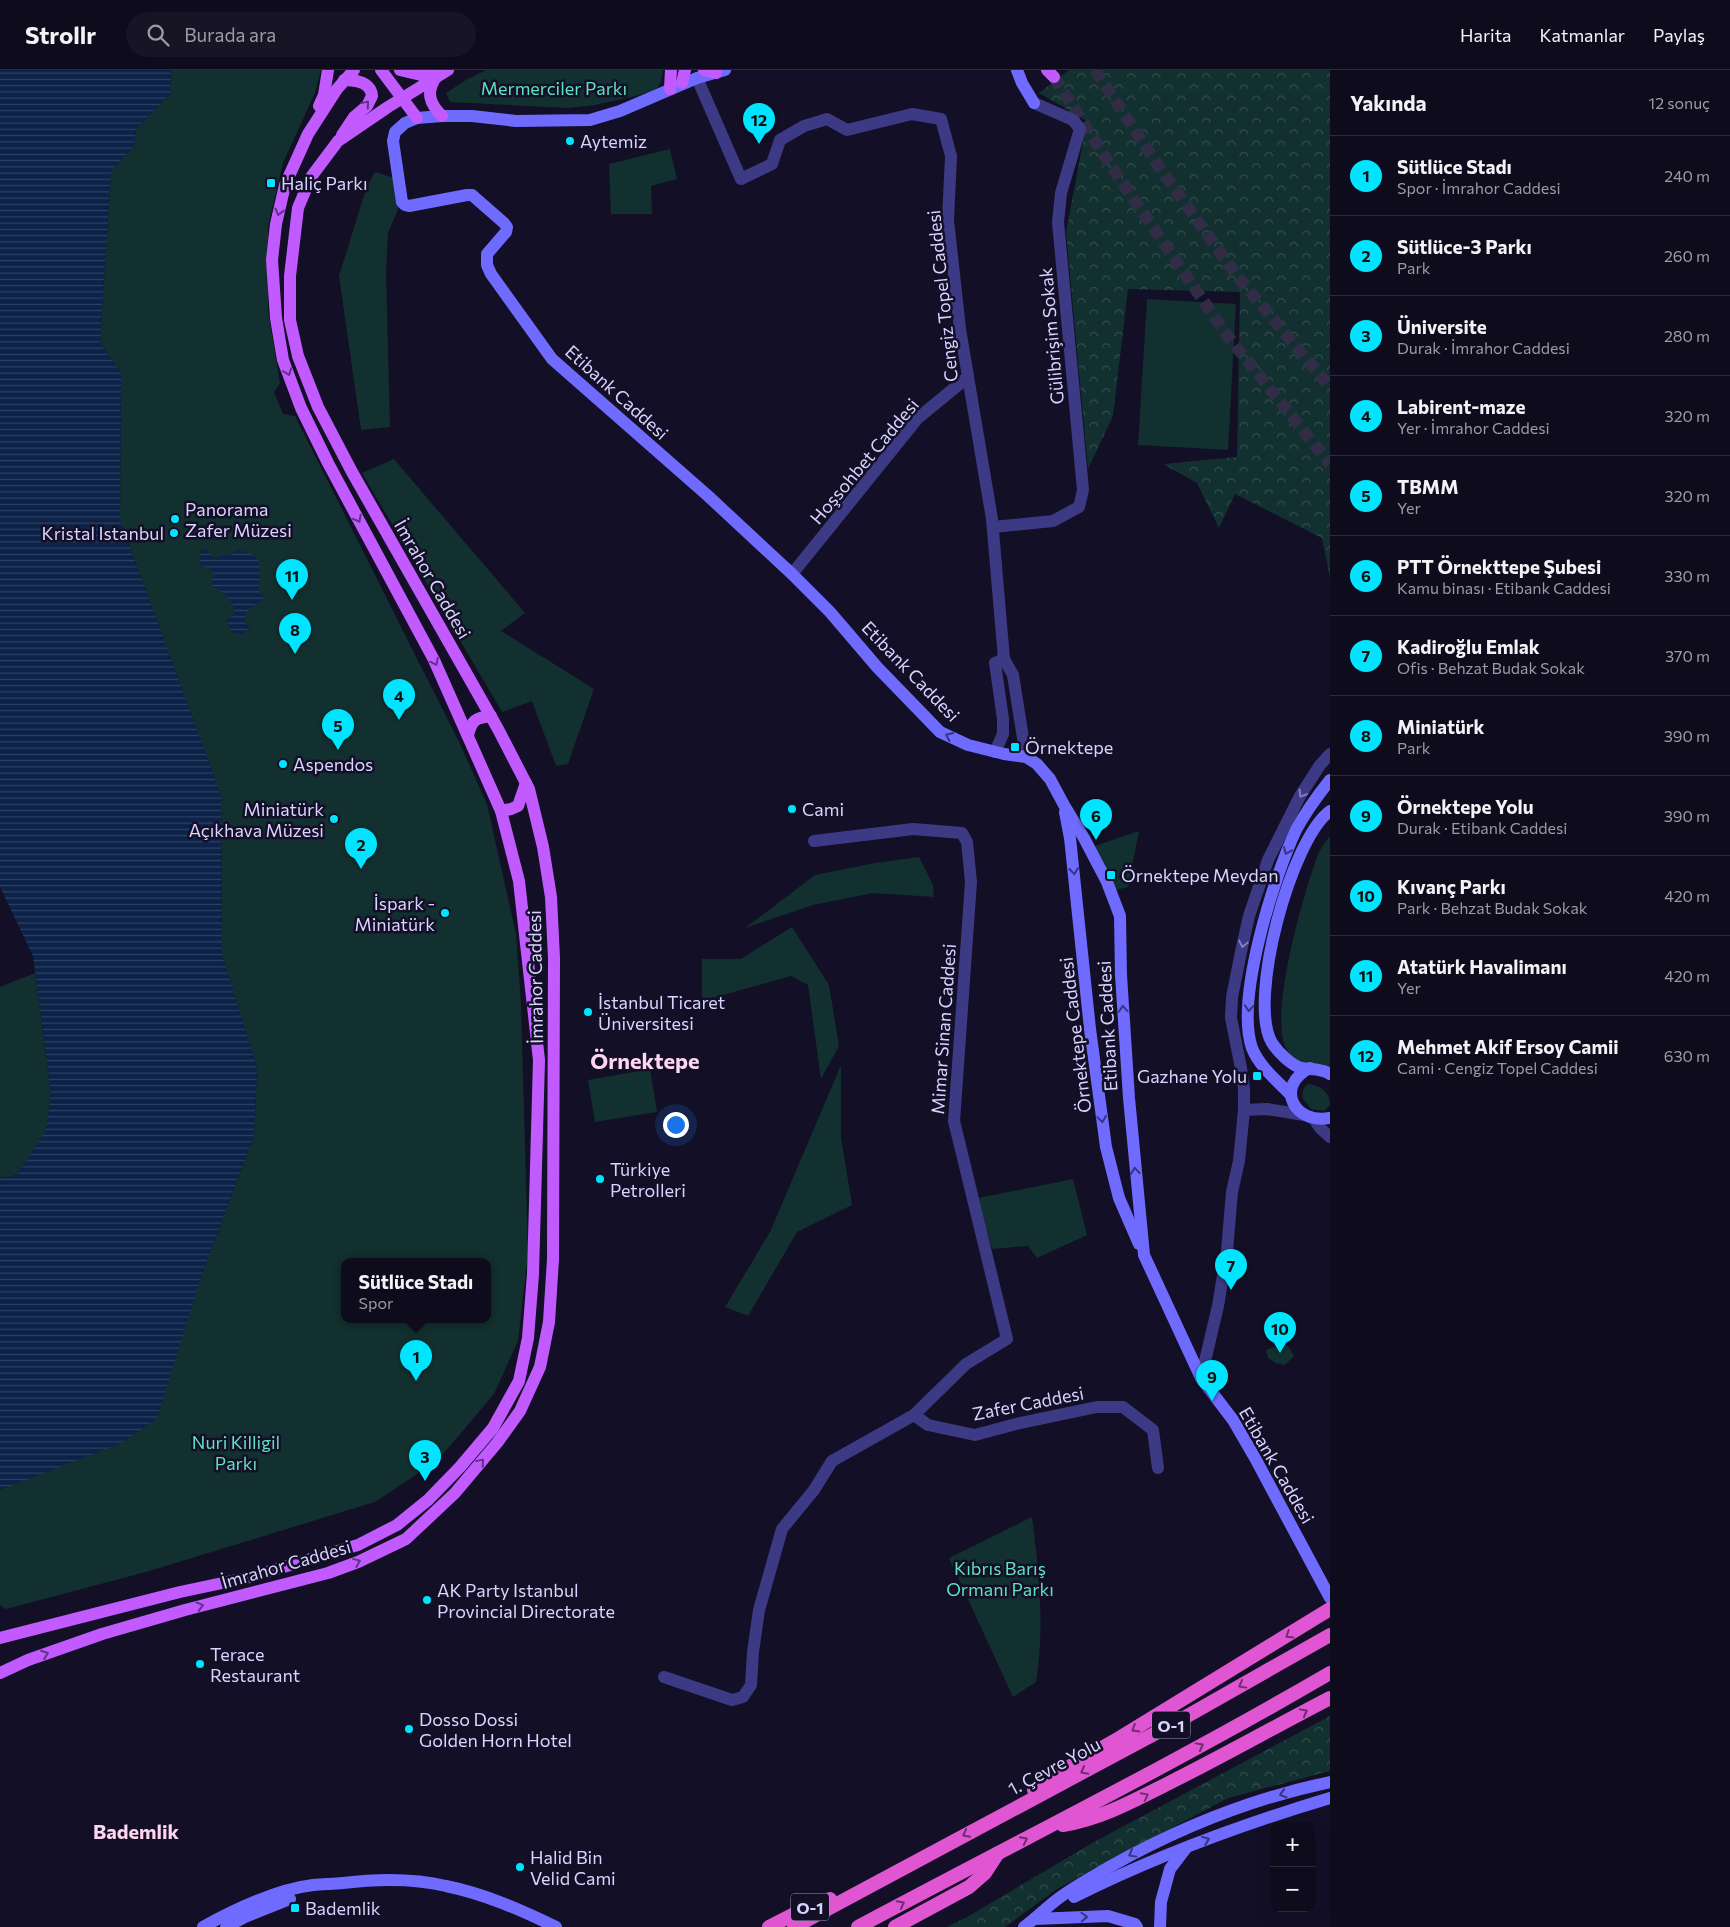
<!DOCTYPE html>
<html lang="tr">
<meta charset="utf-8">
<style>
body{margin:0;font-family:Commissioner,sans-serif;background:#171425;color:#f1f3f6}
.controls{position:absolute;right:15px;bottom:15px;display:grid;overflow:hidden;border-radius:10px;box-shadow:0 5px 20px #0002}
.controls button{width:45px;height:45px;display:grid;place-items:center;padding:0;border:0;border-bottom:1px solid #2e2b3b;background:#0e0b1c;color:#f1f3f6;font:25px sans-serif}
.you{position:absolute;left:675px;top:1054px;width:18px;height:18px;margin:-12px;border:4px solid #fff;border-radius:50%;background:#1a73e8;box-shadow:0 0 0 8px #1a73e833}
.badge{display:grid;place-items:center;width:32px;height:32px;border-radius:50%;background:#00e5ff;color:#111;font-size:16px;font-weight:700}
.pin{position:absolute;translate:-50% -41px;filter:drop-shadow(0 1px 2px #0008)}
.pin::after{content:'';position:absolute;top:26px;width:18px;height:15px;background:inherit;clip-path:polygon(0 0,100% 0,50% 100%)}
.popup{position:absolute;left:341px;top:1188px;width:150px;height:65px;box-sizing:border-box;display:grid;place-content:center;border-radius:10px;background:#0e0b1c;filter:drop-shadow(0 1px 4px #0005);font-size:16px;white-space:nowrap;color:#9b9ba3}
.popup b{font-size:19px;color:#f1f3f6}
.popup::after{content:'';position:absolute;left:50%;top:100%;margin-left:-10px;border:10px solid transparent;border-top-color:#0e0b1c}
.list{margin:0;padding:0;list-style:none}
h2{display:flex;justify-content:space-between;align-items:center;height:65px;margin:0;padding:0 20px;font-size:21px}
h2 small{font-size:16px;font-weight:400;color:#9b9ba3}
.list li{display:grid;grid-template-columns:32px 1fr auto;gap:15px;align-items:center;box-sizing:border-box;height:80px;padding:0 20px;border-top:1px solid #2e2b3b}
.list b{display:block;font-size:19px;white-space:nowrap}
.list p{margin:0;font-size:16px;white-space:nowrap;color:#9b9ba3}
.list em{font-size:16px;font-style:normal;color:#9b9ba3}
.icon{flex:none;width:28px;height:28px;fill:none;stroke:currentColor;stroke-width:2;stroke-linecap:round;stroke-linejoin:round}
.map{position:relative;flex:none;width:1330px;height:1857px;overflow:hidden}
header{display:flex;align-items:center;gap:30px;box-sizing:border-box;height:70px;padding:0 25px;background:#0e0b1c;border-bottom:1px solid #2e2b3b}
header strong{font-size:24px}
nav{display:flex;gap:28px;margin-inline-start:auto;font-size:18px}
.search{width:350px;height:45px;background:#171425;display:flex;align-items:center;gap:12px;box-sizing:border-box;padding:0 18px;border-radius:28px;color:#9b9ba3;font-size:19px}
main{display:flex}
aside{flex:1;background:#0e0b1c}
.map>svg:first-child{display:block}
.green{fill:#12302f;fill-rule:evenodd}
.forest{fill:url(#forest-crowns)}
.water{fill:url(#water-rules)}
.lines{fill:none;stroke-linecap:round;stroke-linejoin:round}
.primary-tunnel{stroke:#312d47;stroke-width:12;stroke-dasharray:12 6;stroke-linecap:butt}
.tertiary{stroke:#3d3a85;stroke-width:12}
.secondary{stroke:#6f6bff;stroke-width:12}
.primary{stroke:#c25bff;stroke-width:12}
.trunk{stroke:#e055d1;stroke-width:14}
.oneway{stroke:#623188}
.oneway2{stroke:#38347d}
.oneway3{stroke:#837fbc}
.oneway4{stroke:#6f2e73}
.poi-dot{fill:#00e5ff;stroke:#130f26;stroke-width:2}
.labels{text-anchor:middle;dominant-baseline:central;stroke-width:5;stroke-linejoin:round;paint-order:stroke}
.shield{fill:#130f26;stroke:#9e99be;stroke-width:1}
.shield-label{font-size:16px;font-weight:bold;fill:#d9d4ff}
.park-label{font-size:18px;fill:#5fe0c0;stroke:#130f26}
.poi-label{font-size:18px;fill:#d9d4ff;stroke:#130f26;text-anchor:start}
.street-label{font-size:18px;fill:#d9d4ff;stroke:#130f26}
.quarter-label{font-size:20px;font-weight:bold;fill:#ffd6f0;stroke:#130f26}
.district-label{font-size:22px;font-weight:bold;fill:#ffd6f0;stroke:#130f26}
</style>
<header>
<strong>Strollr</strong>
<div class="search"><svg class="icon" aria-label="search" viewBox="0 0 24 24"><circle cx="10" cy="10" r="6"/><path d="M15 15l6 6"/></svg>Burada ara</div>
<nav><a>Harita</a><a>Katmanlar</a><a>Paylaş</a></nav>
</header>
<main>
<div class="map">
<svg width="1330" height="1857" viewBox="0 0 1330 1857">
<defs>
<pattern id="forest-crowns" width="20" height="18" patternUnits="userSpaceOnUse" patternTransform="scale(1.25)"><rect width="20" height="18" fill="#12302f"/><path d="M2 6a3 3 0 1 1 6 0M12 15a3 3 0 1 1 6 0" fill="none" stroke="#344d4e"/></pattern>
<pattern id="water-rules" width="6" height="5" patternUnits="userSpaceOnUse" patternTransform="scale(1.25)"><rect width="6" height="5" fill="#0c2248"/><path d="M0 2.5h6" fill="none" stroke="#2f4163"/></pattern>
</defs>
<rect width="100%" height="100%" fill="#130f26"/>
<g class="green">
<path d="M171,0H321L315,23L283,93L268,156V241L280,313L274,322L283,344L295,346L460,674L487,734L516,864L521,933L528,1184L518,1271L494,1324L438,1390L375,1432L146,1502L6,1539L0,1535V1420L201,1207L254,1065L257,998L222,885L221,725L120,450L121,303L100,273L111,101L134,76L136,59L170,24ZM345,1192H487V1250H345Z"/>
<polygon points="486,0 663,0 661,11 658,17 654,20 636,26 595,35 569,38 450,32 446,23 466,10"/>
<polygon points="670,79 677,109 651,116 652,144 611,144 609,94"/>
<polygon points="375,102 394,108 399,137 388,163 386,201 390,357 361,360 339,206 367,116"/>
<polygon points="1147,229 1236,234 1228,380 1138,375"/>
<polygon points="394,389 525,543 501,561 594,619 568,694 556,696 532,631 502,642 362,403"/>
<polygon points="1139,761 1128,817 1116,820 1095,776"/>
<path d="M1330,766V1000C1313,997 1296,995 1287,980C1267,949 1305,817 1319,782C1322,776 1326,771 1330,766Z"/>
<polygon points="919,787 933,815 934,827 873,823 813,835 745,858 815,805 875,793"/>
<polygon points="792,857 829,915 839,976 821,1009 808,915 791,906 702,931 702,889 741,889"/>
<polygon points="35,903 51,1024 46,1063 17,1105 0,1108 0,917"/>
<polygon points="841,995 841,1067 852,1135 797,1162 748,1246 725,1237 770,1162"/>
<polygon points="650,999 657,1042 595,1052 588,1010"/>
<path d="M1308,1014C1320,1015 1330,1022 1330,1035L1324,1041L1311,1039L1303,1029C1302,1023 1302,1018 1308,1014Z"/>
<polygon points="1073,1109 1087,1165 1037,1188 1028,1176 992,1179 978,1128"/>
<polygon points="1286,1273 1294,1286 1285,1295 1276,1293 1268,1288 1266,1280"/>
<path d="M1032,1447C1039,1502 1045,1558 1036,1612L1013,1627L949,1488Z"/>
</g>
<g class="forest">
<polygon points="1069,0 1330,0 1330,508 1322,468 1235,424 1219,458 1197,413 1163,394 1237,387 1240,222 1128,219 1113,346 1088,399 1066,162 1087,51 1039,23"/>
<polygon points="1330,1646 1330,1701 1228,1728 1057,1819 1005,1857 947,1857 967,1847 1094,1772"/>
</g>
<g class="water">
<polygon points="0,0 171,0 170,24 136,59 134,76 111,101 100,273 121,303 120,450 221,725 222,885 257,998 254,1065 201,1207 157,1349 119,1374 0,1420 0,1108 17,1105 46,1060 51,1024 33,886 0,817"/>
<path d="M201,479H207L214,489L221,485L230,486L236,480C263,484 262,494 258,518L264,529C254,536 242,539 245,554L251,557L242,564L231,562L227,550L235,543C235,530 221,523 211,514L214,506L213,501L200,494Z"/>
</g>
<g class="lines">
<g class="primary-tunnel">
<polyline points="1095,0 1159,97 1237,206 1330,317"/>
<polyline points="1054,7 1111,96 1226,264 1330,394"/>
</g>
<g class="tertiary">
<polyline points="697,8 741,109 772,94 780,70 804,56 827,49 847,60 912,44 941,49 951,86 948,150 960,259 992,449 1004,589 1013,605 1026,687"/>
<polyline points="993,457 1053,451 1079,437 1083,420 1058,152 1061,123 1080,59 1073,50 1034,33"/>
<polyline points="792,504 918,348 968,307"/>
<polyline points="995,682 1003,664 1003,649 995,593 1004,589"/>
<polyline points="814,771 913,759 962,763 967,772 971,812 954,1051 1007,1269 966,1294 914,1345"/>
<polyline points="1244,1040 1267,1039 1304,1045"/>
<polyline points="1314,1049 1320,1058 1330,1067"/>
<polyline points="1201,1308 1218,1236 1227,1181 1232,1122 1239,1091 1244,1040 1244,1019 1241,998 1231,948 1232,927 1242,877 1249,846 1268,790 1300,726 1320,695 1330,684"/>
<polyline points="664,1607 732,1630 743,1627 751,1615 753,1582 759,1540 782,1459 814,1420 832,1391 914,1345 928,1355 975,1365 1016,1354 1097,1337 1123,1337 1153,1360 1158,1398"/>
</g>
<g class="secondary">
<polyline points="725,0 697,8 620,41 590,50 516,51 472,46 442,46 417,48 405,53 395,62 393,71 402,132 405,135 409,136 467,125 472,125 504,153 507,157 506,162 487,184 487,195 491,204 552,289 707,425 792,504 830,542 877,597 940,662 968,675 1004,684 1026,687 1037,694 1050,709 1064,735 1084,768 1107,812 1120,846 1121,905 1129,1028 1144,1185 1201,1308 1233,1350 1255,1388 1330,1528"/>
<polyline points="1017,0 1022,13 1034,33"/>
<path d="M1330,741C1291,769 1247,931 1272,973C1278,982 1291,995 1301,998C1311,1000 1320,998 1330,1004"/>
<polyline points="1065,742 1070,768 1090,959 1106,1077 1119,1128 1139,1174"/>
<path d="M1310,998C1274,1016 1294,1055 1330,1048"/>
<path d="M1291,1025C1277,1011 1259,996 1252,978C1235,929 1274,807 1296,760C1305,743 1318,725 1330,710"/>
<path d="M1074,1827C1156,1786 1243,1754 1330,1728"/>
<polyline points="1035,1849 1108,1846 1135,1854 1137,1857"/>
<path d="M203,1857C233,1840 278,1819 313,1815C323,1814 333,1814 343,1813C377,1809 412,1808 446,1816C485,1824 521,1840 556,1857"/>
<polyline points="226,1857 245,1847 290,1829"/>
<path d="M1024,1857C1036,1848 1047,1837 1059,1828C1075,1816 1094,1806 1111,1796C1179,1758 1254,1728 1330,1712"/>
<polyline points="1160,1857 1161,1832 1170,1799 1186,1778"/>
</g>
<g class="primary">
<polyline points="381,0 417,48"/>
<polyline points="400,0 421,5 438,3"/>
<polyline points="704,0 716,3"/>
<polyline points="1047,0 1054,7"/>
<path d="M436,7C426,22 429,33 442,46"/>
<polyline points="682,13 685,0"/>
<polyline points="670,19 671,0"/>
<polyline points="319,36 324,25 328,0"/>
<path d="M342,65L354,47L367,36L372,26C371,12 356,10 344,10"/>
<path d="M468,665C472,650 475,648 491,646"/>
<polyline points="501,741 511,739 518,736 526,713"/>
<polyline points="0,1568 180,1522 246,1508 358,1475 397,1455 428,1430 460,1397 493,1358 519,1311 528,1268 533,1204 539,990 519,811 501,741 434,590 328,393 301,338 283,290 276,248 272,190 276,154 285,115 308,64 337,19 354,0"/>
<polyline points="0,1603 28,1590 102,1564 185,1540 328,1503 358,1492 406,1469 455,1423 497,1373 520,1341 540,1297 549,1252 553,1189 554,888 551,827 543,777 529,719 498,659 352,402 318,337 298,286 290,250 290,206 298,138 311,107 338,71 388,37 448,0"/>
</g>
<g class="trunk">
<polyline points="1034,1720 1053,1706 1121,1667 1330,1539"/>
<path d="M1063,1755C1101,1749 1135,1730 1169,1713C1223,1686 1276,1656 1330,1628"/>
<polyline points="769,1857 808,1837 830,1829"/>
<polyline points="794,1857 1182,1649 1330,1565"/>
<path d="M858,1857C1015,1773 1176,1693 1330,1603"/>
<polyline points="895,1857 969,1817 985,1803 998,1783"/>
</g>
</g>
<defs><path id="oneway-chevron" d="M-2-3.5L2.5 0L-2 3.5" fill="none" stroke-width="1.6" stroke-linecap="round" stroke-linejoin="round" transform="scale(1.25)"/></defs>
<g class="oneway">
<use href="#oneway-chevron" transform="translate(366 34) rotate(-50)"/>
<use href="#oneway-chevron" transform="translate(279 142) rotate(104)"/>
<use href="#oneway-chevron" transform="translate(288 302) rotate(70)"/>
<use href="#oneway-chevron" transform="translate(358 449) rotate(62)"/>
<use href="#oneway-chevron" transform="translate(435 592) rotate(64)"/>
<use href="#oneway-chevron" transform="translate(481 1392) rotate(-50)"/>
<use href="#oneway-chevron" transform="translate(357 1492) rotate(-22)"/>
<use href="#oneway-chevron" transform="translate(200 1536) rotate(-15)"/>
<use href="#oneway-chevron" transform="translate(45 1584) rotate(-20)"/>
</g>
<g class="oneway2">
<use href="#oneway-chevron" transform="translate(949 666) rotate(-155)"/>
<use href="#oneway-chevron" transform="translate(1287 781) rotate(113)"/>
<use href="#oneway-chevron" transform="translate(1074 801) rotate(83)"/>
<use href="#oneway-chevron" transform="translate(1249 938) rotate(94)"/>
<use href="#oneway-chevron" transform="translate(1123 939) rotate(-94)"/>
<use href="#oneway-chevron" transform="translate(1102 1049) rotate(82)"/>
<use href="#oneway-chevron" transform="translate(1135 1101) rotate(-96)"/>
<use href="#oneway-chevron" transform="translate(1283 1724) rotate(163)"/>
<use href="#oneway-chevron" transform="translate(1206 1770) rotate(-22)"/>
<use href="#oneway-chevron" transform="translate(1132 1784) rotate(151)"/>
<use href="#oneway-chevron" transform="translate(1084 1847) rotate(-2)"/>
</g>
<g class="oneway3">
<use href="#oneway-chevron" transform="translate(1302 724) rotate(121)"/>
<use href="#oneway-chevron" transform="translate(1243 874) rotate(102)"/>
</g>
<g class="oneway4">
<use href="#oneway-chevron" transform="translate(1289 1565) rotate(148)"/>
<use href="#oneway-chevron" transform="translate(1242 1615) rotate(151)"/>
<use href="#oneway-chevron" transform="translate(1304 1642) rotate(-29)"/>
<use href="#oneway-chevron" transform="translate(1135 1659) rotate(149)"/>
<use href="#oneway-chevron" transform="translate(1200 1676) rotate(-29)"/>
<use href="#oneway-chevron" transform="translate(1084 1701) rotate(152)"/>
<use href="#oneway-chevron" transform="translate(1145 1726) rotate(-26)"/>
<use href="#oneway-chevron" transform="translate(966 1764) rotate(152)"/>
<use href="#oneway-chevron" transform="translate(1024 1770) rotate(-27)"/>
<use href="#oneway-chevron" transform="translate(901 1834) rotate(-28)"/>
</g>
<g class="poi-dot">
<circle cx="570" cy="71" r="5"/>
<rect x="266" y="108" width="10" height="10" rx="2.5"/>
<circle cx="175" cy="449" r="5"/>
<circle cx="174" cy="463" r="5"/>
<rect x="1010" y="672" width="10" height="10" rx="2.5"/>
<circle cx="283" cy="694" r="5"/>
<circle cx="792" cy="739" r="5"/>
<circle cx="334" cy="749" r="5"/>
<rect x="1106" y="800" width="10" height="10" rx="2.5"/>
<circle cx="445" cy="843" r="5"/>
<circle cx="588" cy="942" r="5"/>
<rect x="1252" y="1001" width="10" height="10" rx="2.5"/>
<circle cx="600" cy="1109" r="5"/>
<circle cx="427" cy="1530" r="5"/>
<circle cx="200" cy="1594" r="5"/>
<circle cx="409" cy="1659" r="5"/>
<circle cx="520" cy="1797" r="5"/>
<rect x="290" y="1833" width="10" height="10" rx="2.5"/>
</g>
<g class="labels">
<g class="shield">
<rect x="1152" y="1641.5" width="38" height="27" rx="4"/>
<rect x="791" y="1823.5" width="38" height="27" rx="4"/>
</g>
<g class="shield-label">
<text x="1171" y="1655">O-1</text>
<text x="810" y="1837">O-1</text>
</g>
<g class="park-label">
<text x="554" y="18">Mermerciler Parkı</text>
<text x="236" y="1372">Nuri Killigil<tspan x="236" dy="21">Parkı</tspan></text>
<text x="1000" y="1498">Kıbrıs Barış<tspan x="1000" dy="21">Ormanı Parkı</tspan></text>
</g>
<g class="poi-label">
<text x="580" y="71">Aytemiz</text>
<text x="281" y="113">Haliç Parkı</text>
<text x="185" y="439">Panorama<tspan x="185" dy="21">Zafer Müzesi</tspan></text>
<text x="164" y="463" text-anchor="end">Kristal Istanbul</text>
<text x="1025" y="677">Örnektepe</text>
<text x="293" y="694">Aspendos</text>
<text x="324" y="739" text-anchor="end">Miniatürk<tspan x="324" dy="21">Açıkhava Müzesi</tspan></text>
<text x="802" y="739">Cami</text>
<text x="1121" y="805">Örnektepe Meydan</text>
<text x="435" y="833" text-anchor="end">İspark -<tspan x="435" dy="21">Miniatürk</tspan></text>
<text x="598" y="932">İstanbul Ticaret<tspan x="598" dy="21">Üniversitesi</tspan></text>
<text x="1247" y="1006" text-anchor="end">Gazhane Yolu</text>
<text x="610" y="1099">Türkiye<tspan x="610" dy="21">Petrolleri</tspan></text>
<text x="437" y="1520">AK Party Istanbul<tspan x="437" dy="21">Provincial Directorate</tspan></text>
<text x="210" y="1584">Terace<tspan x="210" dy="21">Restaurant</tspan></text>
<text x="419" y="1649">Dosso Dossi<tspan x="419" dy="21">Golden Horn Hotel</tspan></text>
<text x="530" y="1787">Halid Bin<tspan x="530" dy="21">Velid Cami</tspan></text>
<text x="305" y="1838">Bademlik</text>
</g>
<g class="street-label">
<text transform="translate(942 226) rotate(-96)">Cengiz Topel Caddesi</text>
<text transform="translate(1051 266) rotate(-95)">Gülibrişim Sokak</text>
<text transform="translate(617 322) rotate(42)">Etibank Caddesi</text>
<text transform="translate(864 391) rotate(-50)">Hoşsohbet Caddesi</text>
<text transform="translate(433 509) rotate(60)">İmrahor Caddesi</text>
<text transform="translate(911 601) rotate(46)">Etibank Caddesi</text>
<text transform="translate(535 907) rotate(-91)">İmrahor Caddesi</text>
<text transform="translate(1107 956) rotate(-93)">Etibank Caddesi</text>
<text transform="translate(943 959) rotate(-86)">Mimar Sinan Caddesi</text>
<text transform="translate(1075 965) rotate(-97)">Örnektepe Caddesi</text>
<text transform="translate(1028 1333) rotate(-11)">Zafer Caddesi</text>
<text transform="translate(1277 1395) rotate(60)">Etibank Caddesi</text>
<text transform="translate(286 1494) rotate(-16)">İmrahor Caddesi</text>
<text transform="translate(1054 1696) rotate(-28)">1. Çevre Yolu</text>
</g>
<g class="quarter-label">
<text x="136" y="1761">Bademlik</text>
</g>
<g class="district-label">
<text x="645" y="990">Örnektepe</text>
</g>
</g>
</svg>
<div class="controls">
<button>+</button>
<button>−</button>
</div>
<div class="you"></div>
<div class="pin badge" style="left:416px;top:1311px">1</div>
<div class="popup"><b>Sütlüce Stadı</b>Spor</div>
<div class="pin badge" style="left:361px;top:799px">2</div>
<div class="pin badge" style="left:425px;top:1411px">3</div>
<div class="pin badge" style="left:399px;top:650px">4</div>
<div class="pin badge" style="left:338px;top:680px">5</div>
<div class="pin badge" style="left:1096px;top:770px">6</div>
<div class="pin badge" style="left:1231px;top:1220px">7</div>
<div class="pin badge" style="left:295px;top:584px">8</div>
<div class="pin badge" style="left:1212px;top:1331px">9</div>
<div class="pin badge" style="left:1280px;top:1283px">10</div>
<div class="pin badge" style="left:292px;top:530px">11</div>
<div class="pin badge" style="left:759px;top:74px">12</div>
</div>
<aside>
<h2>Yakında<small>12 sonuç</small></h2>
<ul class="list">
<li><span class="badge">1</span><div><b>Sütlüce Stadı</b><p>Spor · İmrahor Caddesi</p></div><em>240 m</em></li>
<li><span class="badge">2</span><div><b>Sütlüce-3 Parkı</b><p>Park</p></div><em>260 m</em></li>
<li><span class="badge">3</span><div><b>Üniversite</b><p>Durak · İmrahor Caddesi</p></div><em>280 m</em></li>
<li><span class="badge">4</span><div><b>Labirent-maze</b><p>Yer · İmrahor Caddesi</p></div><em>320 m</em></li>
<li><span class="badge">5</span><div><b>TBMM</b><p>Yer</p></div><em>320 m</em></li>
<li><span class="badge">6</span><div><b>PTT Örnekttepe Şubesi</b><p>Kamu binası · Etibank Caddesi</p></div><em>330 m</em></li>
<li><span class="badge">7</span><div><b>Kadiroğlu Emlak</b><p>Ofis · Behzat Budak Sokak</p></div><em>370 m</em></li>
<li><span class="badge">8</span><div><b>Miniatürk</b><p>Park</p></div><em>390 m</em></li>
<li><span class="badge">9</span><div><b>Örnektepe Yolu</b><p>Durak · Etibank Caddesi</p></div><em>390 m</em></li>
<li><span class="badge">10</span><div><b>Kıvanç Parkı</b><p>Park · Behzat Budak Sokak</p></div><em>420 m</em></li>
<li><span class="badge">11</span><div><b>Atatürk Havalimanı</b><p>Yer</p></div><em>420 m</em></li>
<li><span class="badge">12</span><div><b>Mehmet Akif Ersoy Camii</b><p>Cami · Cengiz Topel Caddesi</p></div><em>630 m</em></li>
</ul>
</aside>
</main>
